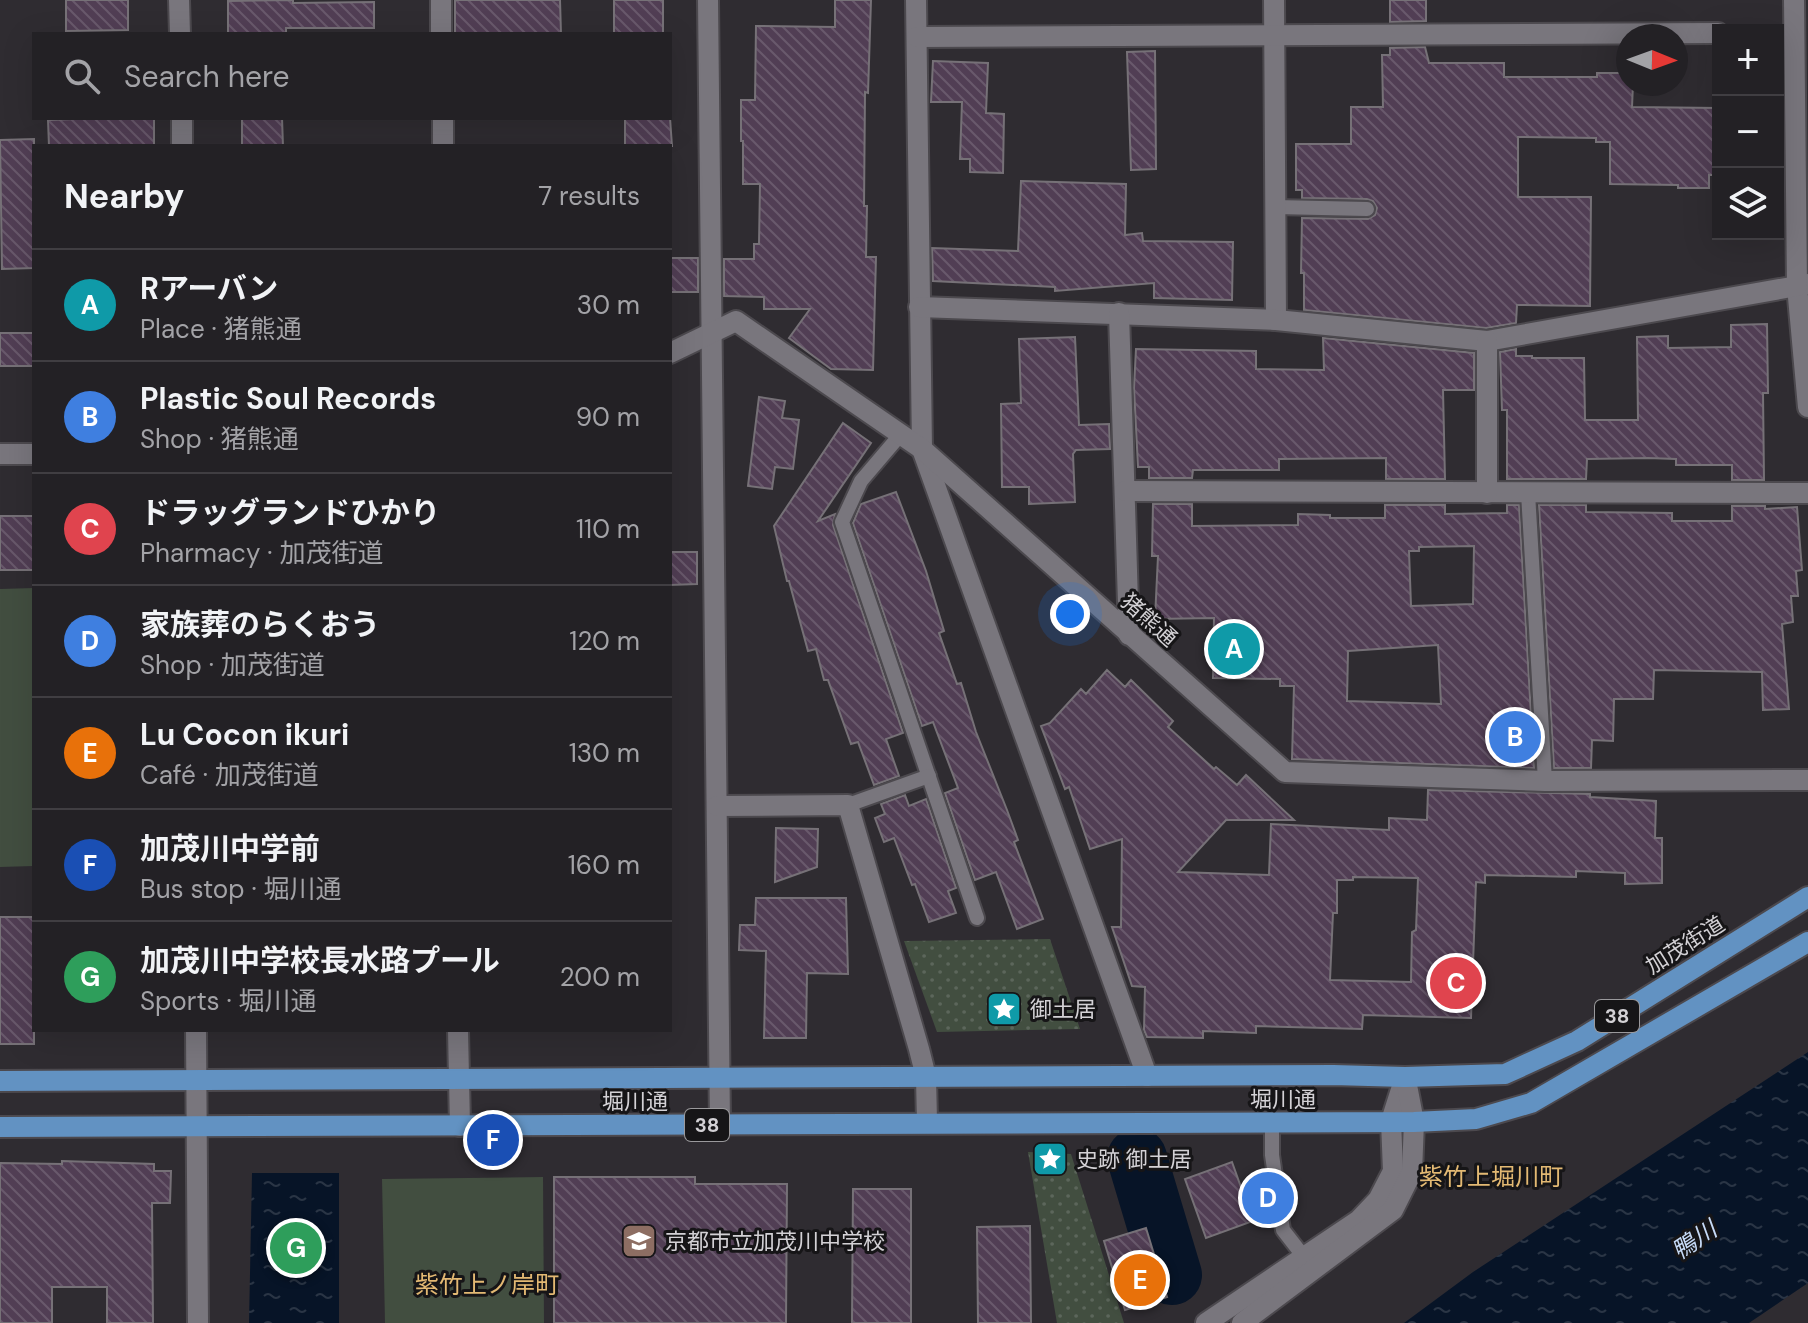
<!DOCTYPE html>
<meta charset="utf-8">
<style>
body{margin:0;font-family:"DM Sans","Noto Sans JP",sans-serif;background:#2b292d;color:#f1f3f6}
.controls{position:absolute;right:24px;top:24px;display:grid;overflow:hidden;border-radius:0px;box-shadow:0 8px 32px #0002}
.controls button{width:72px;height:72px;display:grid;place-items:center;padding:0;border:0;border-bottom:2px solid #403e42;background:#232125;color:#f1f3f6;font:40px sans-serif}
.compass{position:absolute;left:1616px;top:24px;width:72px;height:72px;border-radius:50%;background:#232125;box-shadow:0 8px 32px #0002;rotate:91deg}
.you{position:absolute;left:1070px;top:614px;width:28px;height:28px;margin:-20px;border:6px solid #fff;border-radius:50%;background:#1a73e8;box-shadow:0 0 0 12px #1a73e833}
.badge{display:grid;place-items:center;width:52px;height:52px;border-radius:50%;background:#8c9099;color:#fff;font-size:26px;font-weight:700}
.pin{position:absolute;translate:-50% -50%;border:4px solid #fff;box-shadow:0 2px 8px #0006}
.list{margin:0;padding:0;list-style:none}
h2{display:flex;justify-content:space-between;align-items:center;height:104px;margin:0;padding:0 32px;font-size:34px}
h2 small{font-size:26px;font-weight:400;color:#a3a3a7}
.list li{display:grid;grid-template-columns:52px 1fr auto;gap:24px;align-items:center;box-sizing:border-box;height:112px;padding:0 32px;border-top:2px solid #403e42}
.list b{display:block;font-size:30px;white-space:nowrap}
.list p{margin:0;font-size:26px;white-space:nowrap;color:#a3a3a7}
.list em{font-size:26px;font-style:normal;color:#a3a3a7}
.icon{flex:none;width:44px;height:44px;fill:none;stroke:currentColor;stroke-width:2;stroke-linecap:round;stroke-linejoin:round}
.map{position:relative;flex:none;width:1808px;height:1323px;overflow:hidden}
.search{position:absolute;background:#232125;box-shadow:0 8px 32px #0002;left:32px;top:32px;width:640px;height:88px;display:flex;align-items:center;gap:20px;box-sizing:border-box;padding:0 28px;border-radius:0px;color:#a3a3a7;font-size:30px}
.panel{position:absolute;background:#232125;box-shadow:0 8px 32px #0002;left:32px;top:144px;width:640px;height:888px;border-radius:0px}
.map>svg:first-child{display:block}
.grass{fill:url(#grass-dots)}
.garden{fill:#424e40}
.water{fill:url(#water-ripples)}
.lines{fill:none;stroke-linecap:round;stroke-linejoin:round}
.river{stroke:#071427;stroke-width:60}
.building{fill:url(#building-back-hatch);stroke:#767177;stroke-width:2;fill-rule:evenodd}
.lane-casing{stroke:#4c494e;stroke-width:18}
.street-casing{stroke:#4c494e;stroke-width:24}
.secondary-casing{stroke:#4c494e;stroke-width:24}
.primary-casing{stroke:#4c494e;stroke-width:24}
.lane{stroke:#79767d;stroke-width:14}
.street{stroke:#79767d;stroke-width:20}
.secondary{stroke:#79767d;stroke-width:20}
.primary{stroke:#6292c2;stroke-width:20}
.labels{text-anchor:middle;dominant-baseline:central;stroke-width:6;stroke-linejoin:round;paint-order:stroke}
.shield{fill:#161517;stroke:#9a999c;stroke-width:2}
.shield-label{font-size:20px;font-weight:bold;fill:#d3d1d5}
.street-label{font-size:22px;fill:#d3d1d5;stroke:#161517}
.poi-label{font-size:22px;fill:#d3d1d5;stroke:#161517;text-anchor:start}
.neighbourhood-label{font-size:24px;fill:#e3b973;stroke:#161517}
.water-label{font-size:24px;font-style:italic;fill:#c7dbf7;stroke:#161517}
</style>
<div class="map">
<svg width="1808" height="1323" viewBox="0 0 1808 1323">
<defs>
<pattern id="grass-dots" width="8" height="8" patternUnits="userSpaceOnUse" patternTransform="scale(2)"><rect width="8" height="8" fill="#424e40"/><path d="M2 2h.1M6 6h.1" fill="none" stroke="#5c665b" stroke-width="1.8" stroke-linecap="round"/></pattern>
<pattern id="water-ripples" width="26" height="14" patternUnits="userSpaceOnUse" patternTransform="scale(2)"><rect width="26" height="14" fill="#071427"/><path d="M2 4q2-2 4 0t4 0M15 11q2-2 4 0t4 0" fill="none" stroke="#2a3545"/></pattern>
<pattern id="building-back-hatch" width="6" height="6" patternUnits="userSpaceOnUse" patternTransform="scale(2)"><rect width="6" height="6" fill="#513e54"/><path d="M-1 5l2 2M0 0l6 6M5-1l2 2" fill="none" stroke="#69596c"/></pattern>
</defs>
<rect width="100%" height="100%" fill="#2f2c31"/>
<g class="grass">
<polygon points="1050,939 1080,1029 937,1032 904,941"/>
<polygon points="1028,1152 1071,1154 1124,1323 1057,1323"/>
</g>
<g class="garden">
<polygon points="34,588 34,866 0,867 0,589"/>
<polygon points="543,1177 544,1323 385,1323 382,1179"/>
</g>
<g class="water">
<polygon points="1808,1052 1808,1283 1749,1323 1404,1323 1473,1272"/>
<polygon points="252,1173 339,1173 339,1323 249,1323"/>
</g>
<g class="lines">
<polyline class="river" points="1137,1158 1172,1275"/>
</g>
<g class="building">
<polygon points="66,0 128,0 128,30 66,31"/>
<polygon points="293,0 293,3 374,2 374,28 286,28 286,34 228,34 228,1"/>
<polygon points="455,0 560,0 561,34 455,34"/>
<rect x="614" y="0" width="49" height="34"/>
<polygon points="835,0 871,0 868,93 865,92 864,206 867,206 866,257 876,257 873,370 831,369 789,338 810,309 764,309 764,297 724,296 724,259 754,259 754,244 759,244 760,184 743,184 743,141 741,141 741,100 755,100 756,26 835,27"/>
<polygon points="1390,0 1426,0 1426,21 1390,22"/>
<polygon points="1425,47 1429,63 1504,63 1504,77 1597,77 1597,73 1628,73 1628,84 1633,84 1632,107 1718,108 1718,175 1709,175 1709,188 1678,188 1678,185 1610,184 1610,142 1596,142 1596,138 1518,137 1518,197 1591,197 1590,306 1517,305 1516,323 1486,328 1304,310 1304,273 1301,273 1302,218 1368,219 1375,215 1377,208 1373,201 1367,199 1302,198 1302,190 1296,190 1296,144 1351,144 1351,107 1383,107 1382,55 1390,55 1390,48"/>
<polygon points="1155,51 1156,169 1131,170 1127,52"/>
<polygon points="933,61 988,63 986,113 1004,114 1003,173 970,172 970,159 960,159 962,102 931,102"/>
<polygon points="105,118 154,118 154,145 49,146 48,120"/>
<polygon points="242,118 282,118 283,146 242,146"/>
<polygon points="670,118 672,146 625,146 625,119"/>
<polygon points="34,139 34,268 2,269 0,140"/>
<polygon points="1021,181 1126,184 1125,235 1142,233 1143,241 1233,242 1232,300 1154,298 1154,283 1055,291 1055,287 933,281 932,248 1018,251"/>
<rect x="670" y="258" width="28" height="34"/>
<polygon points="1767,324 1768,393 1763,393 1764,480 1732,480 1732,465 1676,465 1676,459 1648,458 1587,459 1586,479 1507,479 1507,410 1502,410 1500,352 1516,349 1516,356 1532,356 1532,358 1584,358 1585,420 1638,420 1637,337 1668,336 1668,348 1731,347 1731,325"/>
<rect x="0" y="333" width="34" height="33"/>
<polygon points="1075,337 1079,425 1109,424 1110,449 1076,450 1073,454 1075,502 1029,504 1029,487 1002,487 1001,404 1021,403 1019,339"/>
<polygon points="1323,338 1474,353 1474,390 1443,390 1445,479 1386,479 1386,458 1279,459 1279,470 1193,470 1192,478 1149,478 1149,467 1138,467 1134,388 1136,349 1256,351 1256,369 1324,370"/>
<polygon points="759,397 785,401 782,418 799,420 793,469 775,467 772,489 748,486"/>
<polygon points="843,423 871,443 818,521 835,514 833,525 903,733 886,739 899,776 874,785 858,742 851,744 828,680 824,680 816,649 808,651 789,581 787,581 774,526"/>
<polygon points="896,492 926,571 944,631 939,633 957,684 961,683 976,732 1007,810 1018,840 1014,842 1043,919 1017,929 996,872 975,880 945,793 958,788 933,722 922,726 853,523 861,504"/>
<path d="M1153,504H1192V526L1298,525V514L1330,515V518H1385V505H1445V514L1507,513V505H1519L1534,768L1292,759L1294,686H1280V679L1213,678L1214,618L1155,619L1158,556H1152ZM1474,546L1473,604L1411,606L1409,551H1419V547ZM1438,645L1441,704L1347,701L1348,651Z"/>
<polygon points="1539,505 1586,505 1586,512 1672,513 1672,521 1732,521 1732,506 1765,506 1765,509 1797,507 1802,570 1796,571 1798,596 1791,596 1793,622 1782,624 1789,709 1763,710 1762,672 1654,670 1653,699 1614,699 1613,741 1592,740 1591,768 1554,768"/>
<rect x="0" y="516" width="34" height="54"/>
<polygon points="670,552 697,552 697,584 670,585"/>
<path d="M1107,670L1125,687L1131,680L1173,721L1168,727L1214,769L1216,767L1237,785L1246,775L1294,820H1226L1178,872L1269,875L1271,824L1389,830V818L1427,820L1428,790L1590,794V797L1656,801L1655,838H1662V883L1625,884V873L1576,871V877L1485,875V883L1476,882L1471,1018L1363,1015L1362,1029L1256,1026V1033L1203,1031V1038L1147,1037L1144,1030L1145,987L1132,986L1112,927H1121L1122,839L1090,849L1069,787L1065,789L1041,726L1050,723L1081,689L1086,694ZM1353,877L1418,878L1416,930L1412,932L1411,982L1330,980L1333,913H1337V880H1353Z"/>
<polygon points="905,795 909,806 926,799 956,888 948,891 956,913 929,922 915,884 912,885 894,838 884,842 875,818 885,814 881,804"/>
<polygon points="776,828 818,829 817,867 775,882"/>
<polygon points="756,898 846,898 848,974 807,973 806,1038 764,1038 766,951 739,950 740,925 755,925"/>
<rect x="0" y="917" width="34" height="127"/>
<polygon points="62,1161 154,1164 154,1171 171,1171 170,1203 152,1203 153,1323 107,1323 107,1287 52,1287 52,1323 0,1323 0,1163 62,1164"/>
<polygon points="1232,1162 1253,1221 1206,1238 1185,1179"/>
<polygon points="554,1177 695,1177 695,1184 787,1184 786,1323 554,1323"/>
<polygon points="853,1189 911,1189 911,1323 852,1323"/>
<polygon points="1030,1226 1031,1323 978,1323 977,1227"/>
<polygon points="1146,1228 1167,1297 1125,1310 1104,1241"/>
</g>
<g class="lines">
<g class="lane-casing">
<g id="lane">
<polyline points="1275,207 1367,209"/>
<polyline points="901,434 861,481 842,522 977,918"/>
<polyline points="1528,493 1545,781"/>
<polyline points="848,805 929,776"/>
<polyline points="1272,1123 1272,1155 1283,1230 1304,1257"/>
</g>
</g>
<g class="street-casing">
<g id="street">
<polyline points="179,0 180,34"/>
<polyline points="441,0 441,34"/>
<polyline points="708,0 720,1125"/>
<polyline points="916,0 922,449 1147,1076"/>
<polyline points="1274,0 1276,320"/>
<polyline points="917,37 1718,33"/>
<polyline points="182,118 182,146"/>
<polyline points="443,118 443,146"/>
<polyline points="1808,284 1797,286 1808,407"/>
<polyline points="919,307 1276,320 1487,341 1797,286 1794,0"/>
<polyline points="1119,313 1129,635"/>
<polyline points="670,353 736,321 922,449 1285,772 1545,781 1808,780"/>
<polyline points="0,454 34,454"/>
<polyline points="1125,491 1808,493"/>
<polyline points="1487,493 1487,341"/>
<polyline points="717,806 848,805 919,1049 926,1077 927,1122"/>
<polyline points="196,1030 198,1323"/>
<polyline points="458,1030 460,1126"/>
</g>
</g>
<g class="secondary-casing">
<g id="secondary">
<polyline points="1206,1323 1359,1220 1378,1200 1393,1171 1391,1121 1405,1077"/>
<polyline points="1242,1323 1393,1210 1412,1172 1414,1122 1406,1080"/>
</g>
</g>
<g class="primary-casing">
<g id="primary">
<polyline points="0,1081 1333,1075 1405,1077 1505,1074 1577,1041 1808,897"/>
<polyline points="0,1127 1414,1122 1476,1119 1531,1103 1808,942"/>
</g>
</g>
<use href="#lane" class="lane"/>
<use href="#street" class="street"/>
<use href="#secondary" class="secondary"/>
<use href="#primary" class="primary"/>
</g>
<defs>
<g id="sight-square" transform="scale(1.8)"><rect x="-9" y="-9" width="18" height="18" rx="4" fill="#0f9aa8" stroke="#161517"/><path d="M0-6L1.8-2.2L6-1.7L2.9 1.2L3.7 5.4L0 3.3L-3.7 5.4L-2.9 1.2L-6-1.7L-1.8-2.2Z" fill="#fff"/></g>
<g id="school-square" transform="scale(1.8)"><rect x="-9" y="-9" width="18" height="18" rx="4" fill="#8d6e63" stroke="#161517"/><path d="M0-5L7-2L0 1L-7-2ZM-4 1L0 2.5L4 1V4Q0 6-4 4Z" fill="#fff"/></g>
</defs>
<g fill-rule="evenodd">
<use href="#sight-square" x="1004" y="1009"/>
<use href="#sight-square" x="1050" y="1159"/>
<use href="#school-square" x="639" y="1241"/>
</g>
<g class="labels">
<g class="shield">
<rect x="1595" y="1000" width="44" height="32" rx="6"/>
<rect x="685" y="1109" width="44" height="32" rx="6"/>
</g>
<g class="shield-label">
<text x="1617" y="1016">38</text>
<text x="707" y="1125">38</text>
</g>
<g class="street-label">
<text transform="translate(1149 620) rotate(42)">猪熊通</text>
<text transform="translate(1685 945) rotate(-32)">加茂街道</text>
<text x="1283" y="1099">堀川通</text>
<text x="635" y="1101">堀川通</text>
</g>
<g class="poi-label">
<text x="1030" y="1009">御土居</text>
<text x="1076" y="1159">史跡 御土居</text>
<text x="665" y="1241">京都市立加茂川中学校</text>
</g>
<g class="neighbourhood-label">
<text x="1491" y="1176">紫竹上堀川町</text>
<text x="487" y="1284">紫竹上ノ岸町</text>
</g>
<g class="water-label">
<text transform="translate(1694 1240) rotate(-34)">鴨川</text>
</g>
</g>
</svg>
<div class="controls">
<button>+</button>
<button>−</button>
<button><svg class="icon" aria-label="layers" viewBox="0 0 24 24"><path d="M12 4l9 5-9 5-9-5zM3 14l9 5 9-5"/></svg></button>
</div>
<svg class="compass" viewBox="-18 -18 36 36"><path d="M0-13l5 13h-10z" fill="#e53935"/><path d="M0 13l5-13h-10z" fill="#a3a3a7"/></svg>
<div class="you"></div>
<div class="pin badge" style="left:1234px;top:649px;background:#0f9aa8">A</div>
<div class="pin badge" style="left:1515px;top:737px;background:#3f7fe0">B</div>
<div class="pin badge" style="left:1456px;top:983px;background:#e0444e">C</div>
<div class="pin badge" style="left:1268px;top:1198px;background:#3f7fe0">D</div>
<div class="pin badge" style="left:1140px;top:1280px;background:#e8710a">E</div>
<div class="pin badge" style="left:493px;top:1140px;background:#1a4fb4">F</div>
<div class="pin badge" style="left:296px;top:1248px;background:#2e9e5b">G</div>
<div class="search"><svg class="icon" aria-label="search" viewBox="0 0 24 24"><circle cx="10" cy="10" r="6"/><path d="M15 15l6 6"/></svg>Search here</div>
<section class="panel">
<h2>Nearby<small>7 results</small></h2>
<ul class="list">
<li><span class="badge" style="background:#0f9aa8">A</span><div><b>Rアーバン</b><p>Place · 猪熊通</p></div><em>30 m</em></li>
<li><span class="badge" style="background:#3f7fe0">B</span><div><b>Plastic Soul Records</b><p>Shop · 猪熊通</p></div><em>90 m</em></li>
<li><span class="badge" style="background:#e0444e">C</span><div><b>ドラッグランドひかり</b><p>Pharmacy · 加茂街道</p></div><em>110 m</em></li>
<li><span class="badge" style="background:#3f7fe0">D</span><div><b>家族葬のらくおう</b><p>Shop · 加茂街道</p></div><em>120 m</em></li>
<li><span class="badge" style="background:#e8710a">E</span><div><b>Lu Cocon ikuri</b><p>Café · 加茂街道</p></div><em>130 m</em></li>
<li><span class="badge" style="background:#1a4fb4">F</span><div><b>加茂川中学前</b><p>Bus stop · 堀川通</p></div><em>160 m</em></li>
<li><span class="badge" style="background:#2e9e5b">G</span><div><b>加茂川中学校長水路プール</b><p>Sports · 堀川通</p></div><em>200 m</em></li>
</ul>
</section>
</div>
